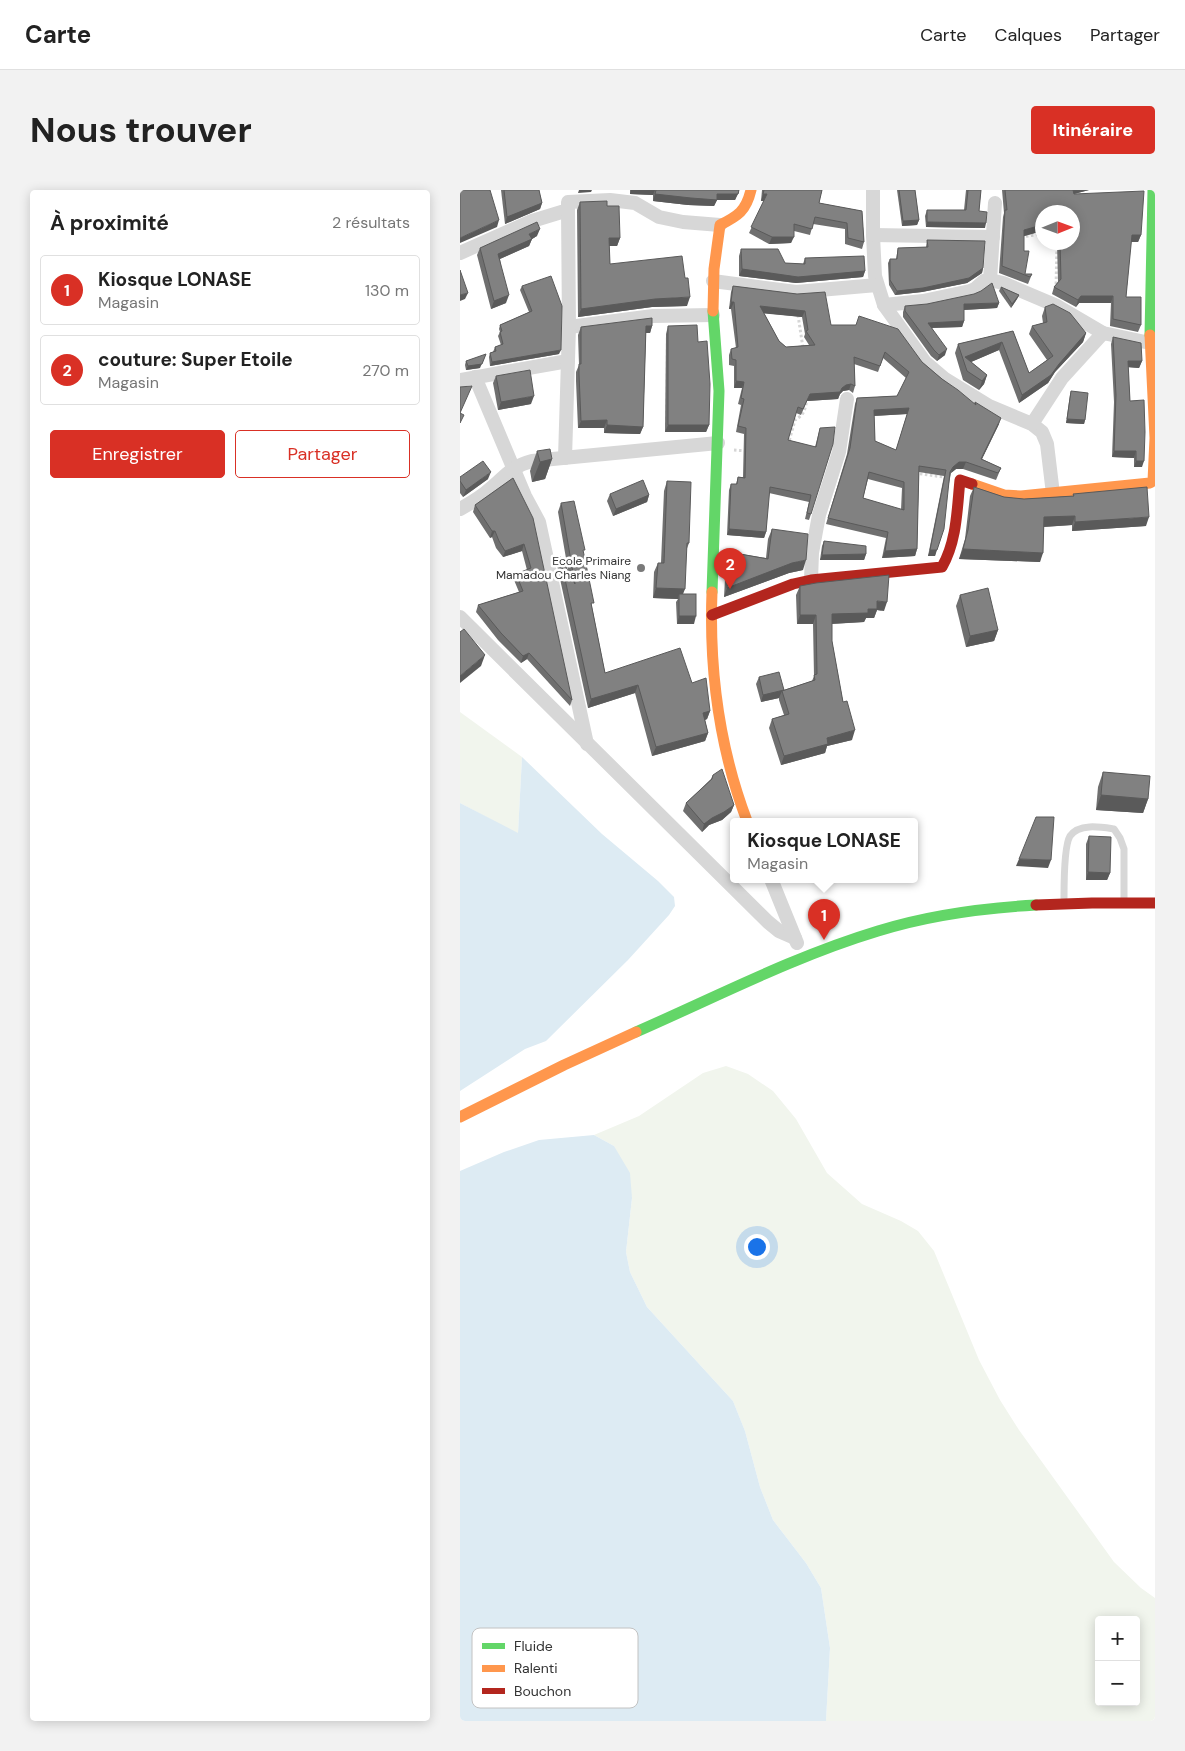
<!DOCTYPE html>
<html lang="fr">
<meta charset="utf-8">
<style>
body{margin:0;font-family:"DM Sans",sans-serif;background:#f2f2f2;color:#222}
.controls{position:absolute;right:15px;bottom:15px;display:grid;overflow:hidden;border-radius:5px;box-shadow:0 2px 12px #0003}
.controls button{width:45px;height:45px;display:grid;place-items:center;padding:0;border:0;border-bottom:1px solid #e0e0e0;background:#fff;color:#222;font:25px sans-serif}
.compass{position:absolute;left:575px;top:15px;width:45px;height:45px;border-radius:50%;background:#fff;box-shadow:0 2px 12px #0003;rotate:89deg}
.you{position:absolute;left:296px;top:1056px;width:18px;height:18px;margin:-12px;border:4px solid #fff;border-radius:50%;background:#1a73e8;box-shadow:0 0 0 8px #1a73e833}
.badge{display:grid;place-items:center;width:32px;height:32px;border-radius:50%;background:#d93025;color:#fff;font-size:16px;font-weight:700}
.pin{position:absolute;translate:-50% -41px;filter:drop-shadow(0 1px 2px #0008)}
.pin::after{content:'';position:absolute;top:26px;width:18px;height:15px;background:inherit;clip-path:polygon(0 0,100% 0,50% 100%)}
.popup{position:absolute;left:270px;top:628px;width:188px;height:65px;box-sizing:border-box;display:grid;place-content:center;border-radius:5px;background:#fff;filter:drop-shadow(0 1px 4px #0005);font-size:16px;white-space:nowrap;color:#767676}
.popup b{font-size:19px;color:#222}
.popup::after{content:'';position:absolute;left:50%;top:100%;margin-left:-10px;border:10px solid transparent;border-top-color:#fff}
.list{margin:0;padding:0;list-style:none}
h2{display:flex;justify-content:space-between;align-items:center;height:65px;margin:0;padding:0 20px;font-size:21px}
h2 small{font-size:16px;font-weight:400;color:#767676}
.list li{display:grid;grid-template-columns:32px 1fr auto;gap:15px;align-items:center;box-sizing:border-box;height:70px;margin:0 10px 10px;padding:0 10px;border:1px solid #e0e0e0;border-radius:5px}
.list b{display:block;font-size:19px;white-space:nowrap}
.list p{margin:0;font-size:16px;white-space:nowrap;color:#767676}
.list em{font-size:16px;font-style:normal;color:#767676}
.actions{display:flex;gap:10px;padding:15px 20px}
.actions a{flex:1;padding:11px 0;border:1px solid #d93025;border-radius:5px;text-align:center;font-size:18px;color:#d93025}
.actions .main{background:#d93025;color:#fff}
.map{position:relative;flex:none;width:695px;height:1531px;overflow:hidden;border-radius:5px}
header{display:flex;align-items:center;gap:30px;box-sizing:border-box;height:70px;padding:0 25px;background:#fff;border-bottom:1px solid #e0e0e0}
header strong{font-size:24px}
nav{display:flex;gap:28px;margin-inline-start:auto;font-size:18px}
.intro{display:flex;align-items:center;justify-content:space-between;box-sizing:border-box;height:120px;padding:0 30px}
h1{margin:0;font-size:35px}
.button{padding:12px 22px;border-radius:5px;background:#d93025;color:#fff;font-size:18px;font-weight:700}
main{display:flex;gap:30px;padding:0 30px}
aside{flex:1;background:#fff;border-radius:5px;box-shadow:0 2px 12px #0003}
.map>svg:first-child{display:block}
.green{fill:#f1f5ed;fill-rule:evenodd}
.water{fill:#ddebf3}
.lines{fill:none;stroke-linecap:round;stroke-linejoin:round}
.path{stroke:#d6d6d6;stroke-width:3;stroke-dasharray:2.5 2.5;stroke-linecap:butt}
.lane{stroke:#d7d7d7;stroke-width:7}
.street{stroke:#d7d7d7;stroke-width:14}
.fast{stroke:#63d668;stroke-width:11}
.slow{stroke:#ff974d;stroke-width:11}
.jam{stroke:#b3261e;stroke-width:11}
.wall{fill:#6f6f6f;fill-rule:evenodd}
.shaded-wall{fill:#5a5a5a}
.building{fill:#818181;stroke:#5a5a5a;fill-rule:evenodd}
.poi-dot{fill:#7a7a7a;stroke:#fff;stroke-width:2}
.labels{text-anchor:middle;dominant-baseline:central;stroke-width:5;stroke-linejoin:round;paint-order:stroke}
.poi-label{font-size:12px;fill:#333;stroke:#fff;text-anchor:end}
.key{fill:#fff;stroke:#c2c2c2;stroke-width:1}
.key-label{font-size:14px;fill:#333}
</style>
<header>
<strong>Carte</strong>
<nav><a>Carte</a><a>Calques</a><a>Partager</a></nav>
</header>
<div class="intro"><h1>Nous trouver</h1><a class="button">Itinéraire</a></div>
<main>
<aside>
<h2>À proximité<small>2 résultats</small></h2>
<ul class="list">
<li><span class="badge">1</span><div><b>Kiosque LONASE</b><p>Magasin</p></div><em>130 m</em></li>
<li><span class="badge">2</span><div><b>couture: Super Etoile</b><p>Magasin</p></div><em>270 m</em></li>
</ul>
<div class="actions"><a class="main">Enregistrer</a><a>Partager</a></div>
</aside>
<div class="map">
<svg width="695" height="1531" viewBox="0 0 695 1531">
<rect width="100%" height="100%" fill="#fff"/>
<g class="green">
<polygon points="0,522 62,567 58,644 0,613"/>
<path d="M266,876L288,884L313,901L336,929L367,983L402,1014L441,1031L458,1041L474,1061L519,1170L540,1210L559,1240L654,1372L681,1398L695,1408V1531H366L370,1458L361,1398L346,1373L313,1330L300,1297L285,1241L273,1211L187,1117L170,1082L166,1062L172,1008L154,956L134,945L179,926L243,883ZM639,1430H676V1512H639Z"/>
</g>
<g class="water">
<polygon points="62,567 142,644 198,691 214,707 215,716 209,725 168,770 86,851 65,859 0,901 0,613 58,643"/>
<polygon points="134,945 154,956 170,983 172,1008 166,1062 170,1082 187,1117 273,1211 285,1241 300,1297 313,1330 346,1373 361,1398 370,1458 366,1531 0,1531 0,981 44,962 79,950"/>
</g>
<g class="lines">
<g class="path">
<polyline points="561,47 582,44"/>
<polyline points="596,99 597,52"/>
<polyline points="338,125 343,158"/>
<path d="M328,255L335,230C345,224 345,219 347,209"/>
<polyline points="274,260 287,261"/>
<polyline points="455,283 483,287"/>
</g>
<path class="lane" d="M604,708C604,695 604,656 610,646C619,633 641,637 654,639L660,648L664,659V709"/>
<g class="street">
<polyline points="413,0 413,45 415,86 424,115 465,172 485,189 529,216 572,234 582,242 587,254 593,304"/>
<polyline points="413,45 533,47"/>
<polyline points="0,63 72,31 108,20 108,12 150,10 175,13 199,27 223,32 260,35"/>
<polyline points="530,90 535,13"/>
<polyline points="253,91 336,102 417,95"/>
<polyline points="424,115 463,111 510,101 515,99 524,91 530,90 543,93 597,116 643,143 690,153"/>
<polyline points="109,137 193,126 253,125"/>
<polyline points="15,187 65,306 79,332 127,554"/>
<polyline points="0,190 108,171"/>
<polyline points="572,234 602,188 643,143"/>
<polyline points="105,268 109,137 108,20"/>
<path d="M0,319C11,313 21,307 30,299C46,286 50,277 72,271L258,253"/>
<polyline points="351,390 352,363 359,325 379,262 387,209"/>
<polyline points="0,427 308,732 319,741 335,748"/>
<polyline points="311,689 337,753"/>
</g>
<g class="fast">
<polyline points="690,145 693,0"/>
<polyline points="252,402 259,201 253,121"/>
<path d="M176,842C256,807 335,766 418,741C469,725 523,718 576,715"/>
</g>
<g class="slow">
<path d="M253,121L254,79L260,35C278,26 286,21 291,0"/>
<polyline points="512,294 544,305 561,306 690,293 693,291 695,248 690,145"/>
<path d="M252,402C249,481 259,557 287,631"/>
<polyline points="0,927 104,875 176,842"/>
</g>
<g class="jam">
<path d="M252,425L333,394L351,390L482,377C497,351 497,319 500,290L512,294"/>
<polyline points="576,715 632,713 695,713"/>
</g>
</g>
<g class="wall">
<polygon points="41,0 79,0 82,13 80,19 45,34"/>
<polygon points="170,0 279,0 275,10 257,10 254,16 228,15 193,11 193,5 170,4"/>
<polygon points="302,0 362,0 359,13 402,21 404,52 402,59 385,54 385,39 353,34 350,45 334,41 331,53 309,54 289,43 304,11 301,11"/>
<polygon points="437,0 455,0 459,30 457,35 442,36"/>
<polygon points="506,0 521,0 519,21 525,38 466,37 465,26 467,20 504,20"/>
<polygon points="542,0 629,0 614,4 681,45 678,52 671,52 666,107 681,135 678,142 650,136 651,113 619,113 616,117 592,104 594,97 598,92 597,52 612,52 612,22 582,22 582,41 564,46 564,61 565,84 572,84 568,94 539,83 543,27 544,23"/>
<polygon points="120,12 147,16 160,48 157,56 149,56 150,74 227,116 192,117 118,127 117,20"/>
<polygon points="77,46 72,49 69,56 40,69 46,113 31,119 17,65 20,58"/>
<polygon points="467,50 523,78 522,83 507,93 462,102 435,105 429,95 428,73 430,69 436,69 438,58 466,57"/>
<polygon points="281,59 325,73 343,74 345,68 405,81 403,87 336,93 279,86 279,66"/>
<polygon points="62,96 99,164 30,176 29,167 30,163 33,162 35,157 41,155 38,146 40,142 39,139 40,135 69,122 60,100"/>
<path d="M273,96L337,104L371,135L462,172L482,189L514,214L515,212L539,234L522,269L541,278L536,290L503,279H496L491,283L475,366H468L484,286L459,282L457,359L455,366L422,368L426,348L366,334L387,264L395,214L397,208L437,206L446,188L423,168L418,182L394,174L395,196L393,203L389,200L383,201L380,204L378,209L347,211L341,225L336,223L328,250L355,257L360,238L351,324L349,330L345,329L349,312L309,303L306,342L304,348L267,345L269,300L271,294H276L278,287H283L284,244L276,242L281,215L278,214L282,198H274V176L269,175V165L271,159L276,158L271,119H269L271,102ZM304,123L342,127L345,144L344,147L349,155L326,157L319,151ZM447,224L436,260L415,251L414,226ZM408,289L442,298L441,320L403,308Z"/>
<polygon points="541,97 559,105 557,109 551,118 539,101"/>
<polygon points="539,113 537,118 504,120 504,131 502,137 472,138 485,165 477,171 471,166 443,127 443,122 445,116"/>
<polygon points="585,117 626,143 623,152 595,182 588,193 559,213 539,160 511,172 527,185 524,194 519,200 503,190 495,163 498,154 553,141 569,183 587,170 569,144 572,136 583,133 582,126"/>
<polygon points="192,136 190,143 186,143 183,237 180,244 144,243 144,238 118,238 116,191 116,182 119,175 118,145 121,137"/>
<polygon points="208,136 249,235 246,242 205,242 206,144"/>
<polygon points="653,147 682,171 679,178 668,177 670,211 682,277 674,277 674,268 652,267 654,212 651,154"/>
<polygon points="6,171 20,178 6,180 5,175"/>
<polygon points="36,186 71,214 38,220 33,193"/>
<polygon points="611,201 625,230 624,234 606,233 610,205"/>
<polygon points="77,261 92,269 85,289 72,292 70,281"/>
<polygon points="0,287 28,289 3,307 0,303"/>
<polygon points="53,288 112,510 110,516 67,469 61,473 38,450 16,422 18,415 59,402 54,390 56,384 67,380 62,361 43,367 36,358 32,347 30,348 13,322 15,315"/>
<polygon points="207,291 229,353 226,361 223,404 234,434 217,434 216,412 218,409 193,408 194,382 198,373 201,373 204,301"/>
<polygon points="514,297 544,307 564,309 613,306 613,304 686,336 612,341 612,335 584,337 580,372 499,369 505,349 510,306"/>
<polygon points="150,304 189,305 187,312 153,326 147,311"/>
<polygon points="101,313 123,364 132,417 145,483 232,493 250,521 247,529 245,530 248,543 245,551 192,566 175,503 128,518 97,375 100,366 108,380 98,322"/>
<polygon points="312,339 343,380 329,383 264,407 266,371 269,362 306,368 308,349"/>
<polygon points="364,351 406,364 404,370 360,370 362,356"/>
<polygon points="340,396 424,421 417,420 414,428 406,428 404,432 372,434 372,451 383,512 392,550 367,556 365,563 321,575 309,538 312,529 324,525 319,510 319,508 301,512 296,494 299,487 324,500 352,491 354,486 353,434 337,434 336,405"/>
<polygon points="500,405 538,440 534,451 506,457 496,416"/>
<polygon points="643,582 688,609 683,623 636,620 638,597"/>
<polygon points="253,585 274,615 271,622 262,630 249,635 242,642 223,621 226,613 251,589"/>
<polygon points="629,646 650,683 647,690 626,690 626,654"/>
</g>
<g class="shaded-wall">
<polygon points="119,0 132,0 131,2 118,3"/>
<polygon points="171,0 195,0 193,5 170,4"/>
<polygon points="612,0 629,0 610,5"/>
<polygon points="279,2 275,10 257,10 254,16 228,15 193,11 195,4 257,4"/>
<polygon points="303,4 307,4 305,11 301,11"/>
<polygon points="82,13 80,19 45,34 47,27"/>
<polygon points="39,30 37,37 0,53 0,48"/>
<polygon points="459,30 457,35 442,36 443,31"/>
<polygon points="467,32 526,33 525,38 466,37"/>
<polygon points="582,35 582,41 561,47 564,40"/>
<polygon points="80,39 77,46 72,49 69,56 35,71 38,64 69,44"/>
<polygon points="672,45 681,45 678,52 669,52"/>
<polygon points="312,47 334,47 331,53 309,54"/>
<polygon points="149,48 160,48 157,56 146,56"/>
<polygon points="523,78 522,83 507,93 462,102 435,105 437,101"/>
<polygon points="282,79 405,81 403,87 336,93 279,86"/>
<polygon points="8,103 5,109 0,111 0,105"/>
<polygon points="49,105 46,113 31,119 34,111"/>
<polygon points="559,105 557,109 551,118 552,114"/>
<polygon points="621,106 653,106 651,113 619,113 616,117 618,110"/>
<polygon points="230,107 227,116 192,117 118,127 121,119 195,109"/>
<polygon points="271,112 274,112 271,119 269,119"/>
<polygon points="539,113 537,118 502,120 504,114"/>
<polygon points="300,116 345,121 342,127 298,123"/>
<polygon points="504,131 502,137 466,138 468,133"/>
<polygon points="186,136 192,136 190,143 184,143"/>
<polygon points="626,143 623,152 595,182 588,193 559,213 562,205 599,174"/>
<polygon points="542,152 539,160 504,175 505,167"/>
<polygon points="487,159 485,165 477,171 479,165"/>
<polygon points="101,160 99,164 30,176 32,172"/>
<polygon points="26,164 20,178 6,180 8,176"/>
<polygon points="668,171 682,171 679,178 666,177"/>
<polygon points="527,185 524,194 519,200 522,191"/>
<polygon points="276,191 284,192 282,198 274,198"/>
<polygon points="391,194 389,200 383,201 380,204 378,209 347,211 341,225 350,204 382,198 386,195"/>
<polygon points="74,206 71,214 38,220 41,212"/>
<polygon points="449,218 447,224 412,226 414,220"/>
<polygon points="541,228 539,234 519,275 521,269"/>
<polygon points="607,229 625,230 624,234 606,233"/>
<polygon points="147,230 144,238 118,238 121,231"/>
<polygon points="147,235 183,237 180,244 144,243"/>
<polygon points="208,235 249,235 246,242 205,242"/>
<polygon points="654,261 676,261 674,268 652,267"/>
<polygon points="92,269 85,289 72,292 80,272"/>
<polygon points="676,271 684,271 682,277 674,277"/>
<polygon points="499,272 506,272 503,279 496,279 491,283 493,277"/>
<polygon points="31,282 28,289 3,307 6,300"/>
<polygon points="189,305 187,312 153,326 156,319"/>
<polygon points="615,326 612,335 581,337 584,327"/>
<polygon points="689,327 686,336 612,341 615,332"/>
<polygon points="269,339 306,342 304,348 267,345"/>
<polygon points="32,341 35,341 32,347 30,348"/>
<polygon points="64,354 62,361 43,367 45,361"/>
<polygon points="457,359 455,366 422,368 425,361"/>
<polygon points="503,359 583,363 580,372 499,369"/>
<polygon points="470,360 477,360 475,366 468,366"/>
<polygon points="406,364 404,370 360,370 362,365"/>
<polygon points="346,370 343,380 329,383 264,407 267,398 332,373"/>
<polygon points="196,398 225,399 221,409 219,404 218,409 193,408"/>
<polygon points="417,411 427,412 424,421 417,420 414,428 406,428 404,432 368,434 372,424 408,419"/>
<polygon points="340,425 356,425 353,434 337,434"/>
<polygon points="219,426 236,426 234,434 217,434"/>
<polygon points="538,440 534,451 506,457 510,446"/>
<polygon points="69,463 67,469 61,473 63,466"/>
<polygon points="25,465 21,476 0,493 0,486"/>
<polygon points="178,495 175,503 128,518 131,509"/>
<polygon points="324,500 322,501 319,508 301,512 303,505"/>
<polygon points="250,521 247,529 240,532 243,523"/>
<polygon points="395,540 392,550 367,556 365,563 321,575 324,566 367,548"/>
<polygon points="248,543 245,551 192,566 196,557"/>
<polygon points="641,605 688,609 683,623 636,620"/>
<polygon points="274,615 271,622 262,630 249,635 242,642 244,634 252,628"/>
<polygon points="559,669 591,670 588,678 556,676"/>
<polygon points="628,682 650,683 647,690 626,690"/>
</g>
<g class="building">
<polygon points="0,0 30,0 39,30 0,48"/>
<polygon points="44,0 79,0 82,13 47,27"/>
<polygon points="196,0 279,0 278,4 257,4 257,10 231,8 195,4"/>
<polygon points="304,0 362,0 359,13 402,21 404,52 388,48 387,33 355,27 352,39 334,34 334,47 312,47 291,37 307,4 303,4"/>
<polygon points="439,0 455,0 459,30 443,31"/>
<polygon points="508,0 521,0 519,21 527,22 526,33 467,32 467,20 506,20"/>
<polygon points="545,0 613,0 614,4 684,1 681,45 672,45 666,107 681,107 681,135 653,129 653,106 621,106 618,110 594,97 601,89 600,52 612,52 612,22 582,22 582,35 564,40 564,61 569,61 565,84 572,84 570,87 542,76 545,20 547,20"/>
<polygon points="147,11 147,16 159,16 160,48 149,48 150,74 222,66 225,88 228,88 230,107 195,109 121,119 120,12"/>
<polygon points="77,32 80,39 69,44 72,49 38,64 49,105 34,111 20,58"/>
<polygon points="467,50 525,51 523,78 509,88 463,98 437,101 430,90 430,69 437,69 438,58 468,57"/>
<polygon points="281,59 318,59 325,73 345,74 345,68 404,66 405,81 338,87 282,79"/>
<polygon points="0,80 8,103 0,105"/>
<polygon points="91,86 102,116 101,160 32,172 30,163 36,161 35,157 43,154 40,142 42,141 40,135 72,121 62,96"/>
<polygon points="532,93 539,113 504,114 504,131 468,133 487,159 479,165 474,160 445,121 445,116 467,114 514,104 521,101"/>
<path d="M273,96L337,104L365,102L371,135H396L399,126L438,139L462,172L482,189L498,200L516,215L515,212L541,228L521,269L541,278L538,283L506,272H499L493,277L490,282L484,339L477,360H470L486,280L459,276L457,359L425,361L428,342L368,328L390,258L397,208L437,206L449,182L425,162L420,176L394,167L395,196L391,194L386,195L382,198L380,202L350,204L343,219L338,217L328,250L356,257L360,238L375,237L373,254L351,324L347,323L351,305L310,297L306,342L269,339L271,294H277L278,287L285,288L286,238L278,236L284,209L281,208L284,192L276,191V170L272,169L271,159L278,157L274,112H271ZM300,116L345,121L348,140L346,141L355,155L326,157L319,151ZM449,218L436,260L415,251L414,220ZM409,282L444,292V320L403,308Z"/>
<polygon points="541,97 559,105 552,114"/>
<polygon points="593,114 610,123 626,143 599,174 591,185 562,205 542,152 505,167 527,185 522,191 507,181 498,154 553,141 569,183 593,166 572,136 587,132 585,117"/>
<polygon points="192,128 192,136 186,136 183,237 147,235 147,230 121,231 119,184 119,174 121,174 121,137"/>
<polygon points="237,135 238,152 247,151 250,194 249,235 208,235 208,136"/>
<polygon points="653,147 681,153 682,171 668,171 670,211 684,210 685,242 684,271 676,271 676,261 654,261 656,205"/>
<polygon points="26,164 22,174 8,176 6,171"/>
<polygon points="70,180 74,206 41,212 36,186"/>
<polygon points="12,196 0,223 4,225 0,233 0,197"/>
<polygon points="611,201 628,203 625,230 607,229"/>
<polygon points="90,259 92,269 80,272 77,261"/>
<polygon points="23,271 31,282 6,300 0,291 0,287"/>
<polygon points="53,288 73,328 112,510 69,463 63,466 41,443 18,415 63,401 56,384 71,378 64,354 45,361 39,351 35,341 32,341 15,315"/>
<polygon points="183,290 189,305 156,319 150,304"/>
<polygon points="207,291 231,292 229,353 227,353 225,399 196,398 198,373 204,373"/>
<polygon points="514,297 544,307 564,309 614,306 613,304 687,297 689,327 615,332 615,326 584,327 583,363 503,359 508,340"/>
<polygon points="114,311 125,360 123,360 134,413 131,413 145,483 220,458 232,493 246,488 250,521 243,523 248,543 196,557 178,495 131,509 100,366 115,394 101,313"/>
<polygon points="312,339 348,344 346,370 332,373 267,398 269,362 308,369"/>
<polygon points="364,351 406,356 406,364 362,365"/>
<polygon points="429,385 427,412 417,411 417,419 408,419 408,423 372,424 372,451 383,512 387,511 395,540 367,548 368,554 324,566 312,529 329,524 322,501 355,490 354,485 357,484 356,425 340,425 340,396 356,393"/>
<polygon points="528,398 538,440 510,446 500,405"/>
<rect x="219" y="404" width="17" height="22"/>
<polygon points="4,439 25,465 0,486 0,442"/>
<polygon points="319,482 324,500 303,505 299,487"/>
<polygon points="262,579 274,615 264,622 252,628 244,634 226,613 252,589 253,585"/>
<polygon points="643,582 690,586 688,609 641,605"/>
<polygon points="576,627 594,627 591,670 559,669"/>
<polygon points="629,646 651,647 650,683 628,682"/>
</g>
<circle class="poi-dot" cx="181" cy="378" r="5"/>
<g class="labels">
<g class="poi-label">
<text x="171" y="371">Ecole Primaire<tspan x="171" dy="14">Mamadou Charles Niang</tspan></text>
</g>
</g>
<rect x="12" y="1438" width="166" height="80" rx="8" class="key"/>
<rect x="22" y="1453" width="23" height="6" fill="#63d668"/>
<rect x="22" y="1475" width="23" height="7" fill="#ff974d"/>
<rect x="22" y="1498" width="23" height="6" fill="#b3261e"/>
<g class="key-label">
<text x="54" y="1461">Fluide</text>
<text x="54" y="1483">Ralenti</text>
<text x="54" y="1506">Bouchon</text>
</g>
</svg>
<div class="controls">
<button>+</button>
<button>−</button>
</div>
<svg class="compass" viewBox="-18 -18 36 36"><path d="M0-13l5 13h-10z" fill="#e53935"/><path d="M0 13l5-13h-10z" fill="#767676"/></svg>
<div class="you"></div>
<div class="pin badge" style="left:364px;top:750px">1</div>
<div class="popup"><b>Kiosque LONASE</b>Magasin</div>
<div class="pin badge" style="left:270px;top:399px">2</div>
</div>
</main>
